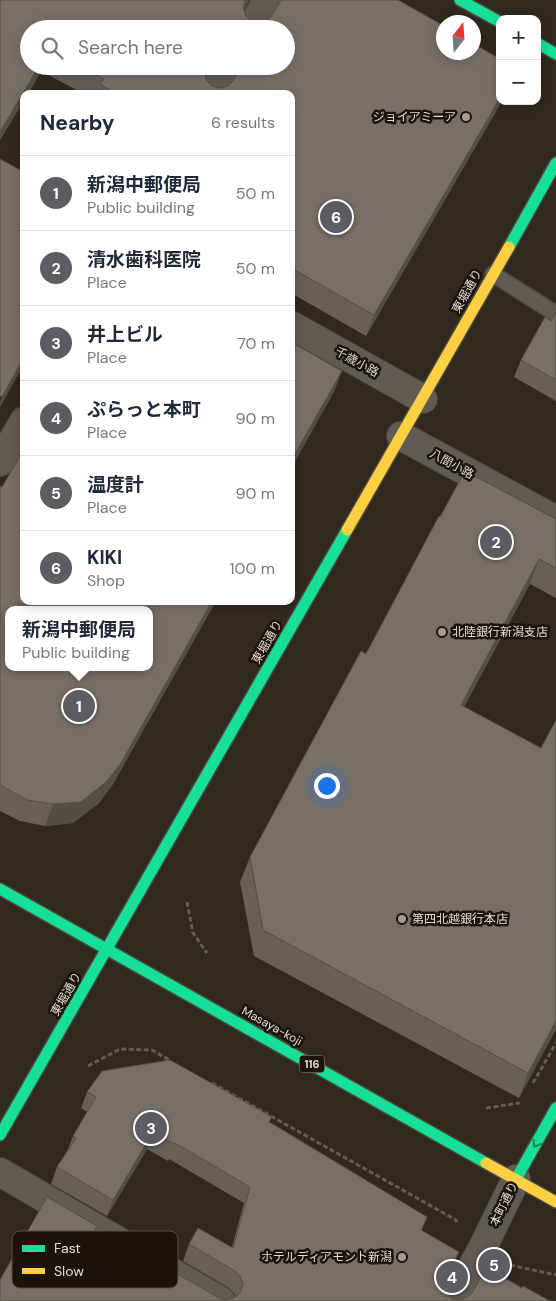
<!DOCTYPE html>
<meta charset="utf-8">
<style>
body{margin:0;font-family:"DM Sans","Noto Sans JP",sans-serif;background:#f2f2f3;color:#1f2937}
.controls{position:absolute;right:15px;top:15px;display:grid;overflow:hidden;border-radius:10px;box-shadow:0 2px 12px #0003}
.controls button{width:45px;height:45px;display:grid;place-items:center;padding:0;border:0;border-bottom:1px solid #e0e1e3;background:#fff;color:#1f2937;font:25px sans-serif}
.compass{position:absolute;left:436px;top:15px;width:45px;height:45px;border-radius:50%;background:#fff;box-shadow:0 2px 12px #0003;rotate:17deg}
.you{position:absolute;left:326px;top:785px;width:18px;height:18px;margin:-12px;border:4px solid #fff;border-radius:50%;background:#1a73e8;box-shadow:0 0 0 8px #1a73e833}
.badge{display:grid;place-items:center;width:32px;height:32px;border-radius:50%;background:#5b5d60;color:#fff;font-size:16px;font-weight:700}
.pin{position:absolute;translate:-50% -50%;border:2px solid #fff;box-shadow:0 1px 5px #0006}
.popup{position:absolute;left:5px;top:606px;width:148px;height:65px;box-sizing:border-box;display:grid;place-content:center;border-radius:10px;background:#fff;filter:drop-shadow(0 1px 4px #0005);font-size:16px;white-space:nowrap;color:#747a83}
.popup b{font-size:19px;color:#1f2937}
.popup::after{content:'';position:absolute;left:50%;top:100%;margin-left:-10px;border:10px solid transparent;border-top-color:#fff}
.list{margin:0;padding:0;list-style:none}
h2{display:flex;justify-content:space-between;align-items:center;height:65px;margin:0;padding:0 20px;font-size:21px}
h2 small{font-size:16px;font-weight:400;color:#747a83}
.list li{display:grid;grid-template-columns:32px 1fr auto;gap:15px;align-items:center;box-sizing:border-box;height:75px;padding:0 20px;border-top:1px solid #e0e1e3}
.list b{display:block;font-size:19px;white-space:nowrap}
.list p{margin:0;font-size:16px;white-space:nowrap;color:#747a83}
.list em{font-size:16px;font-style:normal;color:#747a83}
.icon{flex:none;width:28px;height:28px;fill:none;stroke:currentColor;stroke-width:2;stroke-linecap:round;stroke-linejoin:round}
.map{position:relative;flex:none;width:556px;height:1301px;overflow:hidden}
.search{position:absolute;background:#fff;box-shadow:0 2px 12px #0003;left:20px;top:20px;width:275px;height:55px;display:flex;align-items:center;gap:12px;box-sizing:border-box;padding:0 18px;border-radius:28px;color:#747a83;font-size:19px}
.panel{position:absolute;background:#fff;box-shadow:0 2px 12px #0003;left:20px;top:90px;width:275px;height:515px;border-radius:10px}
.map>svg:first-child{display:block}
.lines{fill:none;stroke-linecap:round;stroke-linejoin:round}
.lane-casing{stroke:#4c463d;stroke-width:18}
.street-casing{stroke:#4c463d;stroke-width:30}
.fast-casing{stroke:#4c463d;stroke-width:14}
.slow-casing{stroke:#4c463d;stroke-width:14}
.path{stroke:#625d55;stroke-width:3;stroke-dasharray:5 2.5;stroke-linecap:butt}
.lane{stroke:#605b54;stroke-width:15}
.street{stroke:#605b54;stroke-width:28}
.fast{stroke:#16e098;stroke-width:11}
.slow{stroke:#ffcf43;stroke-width:11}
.wall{fill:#666059;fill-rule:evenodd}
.shaded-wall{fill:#534e48}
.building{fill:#777067;stroke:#534e48;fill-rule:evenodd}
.oneway{stroke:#188459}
.poi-dot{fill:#a59d92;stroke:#1a140c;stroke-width:2}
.labels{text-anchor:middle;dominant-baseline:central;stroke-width:5;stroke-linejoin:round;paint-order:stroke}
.shield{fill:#1a140c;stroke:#a7a095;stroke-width:1}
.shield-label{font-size:11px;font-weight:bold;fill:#e4dcd0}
.poi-label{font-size:12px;fill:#e4dcd0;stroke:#1a140c;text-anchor:end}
.street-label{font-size:12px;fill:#e4dcd0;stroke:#1a140c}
.key{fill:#1a140c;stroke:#575047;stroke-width:1}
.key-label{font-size:14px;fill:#e4dcd0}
</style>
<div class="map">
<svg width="556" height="1301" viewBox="0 0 556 1301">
<rect width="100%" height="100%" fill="#30291e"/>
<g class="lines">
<g class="lane-casing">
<polyline id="lane" points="493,274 556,314"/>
</g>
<g class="street-casing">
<g id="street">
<polyline points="251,29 267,0"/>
<polyline points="212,94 228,66"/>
<polyline points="291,325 423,399"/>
<polyline points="401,436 556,520"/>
<polyline points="0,462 24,421"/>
<polyline points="0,1172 221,1301"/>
<polyline points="453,1301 482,1249 516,1179"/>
</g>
</g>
<g class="fast-casing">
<g id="fast">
<polyline points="460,0 500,22"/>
<polyline points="537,43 556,54"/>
<polyline points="509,247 556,163"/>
<polyline points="0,889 486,1163"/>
<polyline points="0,1135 347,530"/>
<polyline points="516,1179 556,1108"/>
</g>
</g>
<g class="slow-casing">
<g id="slow">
<polyline points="347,530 509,247"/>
<polyline points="486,1163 556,1202"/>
</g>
</g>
<g class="path">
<polyline points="187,902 193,933 207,953"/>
<polyline points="88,1066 120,1049 152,1050 171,1061"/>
<polyline points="212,1083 456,1220 457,1223"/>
<polyline points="533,1083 556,1043"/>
<polyline points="486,1108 520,1103"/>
<polyline points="510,1265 556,1275"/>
</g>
<use href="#lane" class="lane"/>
<use href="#street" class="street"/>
<use href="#fast" class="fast"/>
<use href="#slow" class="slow"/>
</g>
<g class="wall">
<path d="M0,0H249L244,10L246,16L252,22L260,23L267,21L272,15L281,0H398L444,26V52H474V44L500,59V101H502L366,336L291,293V94H84L41,71L28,94H24V100L0,140ZM29,29H286V66H241L233,81L228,86L220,88L212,86L206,80L205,75L210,66H29Z"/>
<polygon points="556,312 556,401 514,377 521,360 551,321"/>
<polygon points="0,486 24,601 216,601 113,784 99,803 73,823 45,826 20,821 0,811"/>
<polygon points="440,517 556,519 556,598 530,584 464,707 556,1029 519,1098 254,956 240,882 250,857 366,654"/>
<polygon points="87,1092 270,1122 427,1217 422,1230 453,1268 444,1285 445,1292 451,1298 460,1300 522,1288 550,1301 0,1301 97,1226 93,1236 169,1280 226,1300 234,1298 236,1297 234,1293 229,1288 183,1261 189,1244 232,1247 244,1203 169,1159 168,1161 147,1149 107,1216 51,1184 57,1167 68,1149 73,1136 87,1112 81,1108"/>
</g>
<g class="shaded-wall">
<polygon points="245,0 249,0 237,21"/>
<polygon points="39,66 43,66 41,71 28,94 24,94 24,100 0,140 0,132"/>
<polygon points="206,66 210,66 198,86"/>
<polygon points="500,98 500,101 502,101 366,336 374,315"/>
<polygon points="24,357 24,364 0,407 0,401 2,397"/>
<polygon points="342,371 334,392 291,469 291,461"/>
<polygon points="539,559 530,584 451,730 461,705"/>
<polygon points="212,601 216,601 113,784 99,803 73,823 45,826 53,804"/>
<polygon points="556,1021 556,1029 519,1098 528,1073"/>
<polygon points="153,1132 147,1149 107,1216 113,1200"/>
<polygon points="459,1252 453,1268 439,1293 445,1277"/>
</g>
<g class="building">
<polygon points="0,0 245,0 243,8 246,16 252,22 260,23 267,21 272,15 281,0 398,0 444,26 444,52 474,52 474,44 500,59 500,98 374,315 291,268 291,94 116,94 100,84 104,79 80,66 206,66 204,72 206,80 212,86 220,88 228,86 233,81 241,66 286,66 286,29 29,29 29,66 39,66 0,132"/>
<polygon points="0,159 24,172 24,357 2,397 0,396"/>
<polygon points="556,312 556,380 521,360 545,317 551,321"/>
<polygon points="291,342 342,371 291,461"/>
<path d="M24,449V601H212L121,763L106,782L81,802L53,804L27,800L0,785V486L2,487ZM9,610H149V667H9Z"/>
<polygon points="465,471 556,519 556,568 539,559 461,705 541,748 556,720 556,1021 528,1073 263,930 250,857 361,651 366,654 439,516 440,517"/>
<polygon points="170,1060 272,1117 269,1122 427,1217 421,1230 459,1252 445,1277 443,1284 445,1292 451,1298 460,1300 467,1297 473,1292 486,1267 522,1288 523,1286 550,1301 0,1301 0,1280 47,1197 97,1226 92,1235 169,1280 174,1272 219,1298 226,1300 234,1298 240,1293 243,1284 240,1276 235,1271 189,1244 198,1228 233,1248 250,1187 175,1143 174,1144 153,1132 113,1200 57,1167 76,1138 73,1136 96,1097 87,1092 102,1071"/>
</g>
<defs><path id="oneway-chevron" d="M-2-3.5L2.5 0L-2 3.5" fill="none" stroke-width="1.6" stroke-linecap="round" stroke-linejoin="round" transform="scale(1.25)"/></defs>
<use class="oneway" href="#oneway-chevron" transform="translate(536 1144) rotate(119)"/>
<g class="poi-dot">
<circle cx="466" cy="117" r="5"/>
<circle cx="442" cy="632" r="5"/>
<circle cx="402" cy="919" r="5"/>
<circle cx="402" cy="1257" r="5"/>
</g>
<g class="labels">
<rect class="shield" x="299.5" y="1055.5" width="25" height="17" rx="4"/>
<g class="shield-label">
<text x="312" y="1064">116</text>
</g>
<g class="poi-label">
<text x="456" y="117">ジョイアミーア</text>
<text x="452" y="632" text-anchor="start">北陸銀行新潟支店</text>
<text x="412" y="919" text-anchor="start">第四北越銀行本店</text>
<text x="392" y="1257">ホテルディアモント新潟</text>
</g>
<g class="street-label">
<text transform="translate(467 291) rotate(-61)">東堀通り</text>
<text transform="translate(357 362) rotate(29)">千歳小路</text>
<text transform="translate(452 464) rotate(29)">八間小路</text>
<text transform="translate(267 642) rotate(-60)">東堀通り</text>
<text transform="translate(66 994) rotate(-60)">東堀通り</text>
<text transform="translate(272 1026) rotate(29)">Masaya-koji</text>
<text transform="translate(504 1204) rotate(-64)">本町通り</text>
</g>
</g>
<rect x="12" y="1231" width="166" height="57" rx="8" class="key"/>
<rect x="22" y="1245" width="23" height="7" fill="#16e098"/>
<rect x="22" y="1268" width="23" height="6" fill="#ffcf43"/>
<g class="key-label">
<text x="54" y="1253">Fast</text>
<text x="54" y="1276">Slow</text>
</g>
</svg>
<div class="controls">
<button>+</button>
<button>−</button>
</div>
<svg class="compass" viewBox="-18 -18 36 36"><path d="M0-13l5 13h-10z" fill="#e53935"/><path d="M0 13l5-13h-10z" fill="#747a83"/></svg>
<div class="you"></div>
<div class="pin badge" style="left:79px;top:706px">1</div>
<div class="popup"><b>新潟中郵便局</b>Public building</div>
<div class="pin badge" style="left:496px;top:542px">2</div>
<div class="pin badge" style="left:151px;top:1128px">3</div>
<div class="pin badge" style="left:452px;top:1277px">4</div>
<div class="pin badge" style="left:494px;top:1265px">5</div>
<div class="pin badge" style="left:336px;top:217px">6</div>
<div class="search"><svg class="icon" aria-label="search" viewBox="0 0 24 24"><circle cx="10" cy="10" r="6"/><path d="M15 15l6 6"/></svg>Search here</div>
<section class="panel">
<h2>Nearby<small>6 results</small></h2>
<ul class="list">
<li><span class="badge">1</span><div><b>新潟中郵便局</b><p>Public building</p></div><em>50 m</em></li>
<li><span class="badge">2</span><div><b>清水歯科医院</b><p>Place</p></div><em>50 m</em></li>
<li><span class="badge">3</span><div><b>井上ビル</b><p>Place</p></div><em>70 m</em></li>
<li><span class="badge">4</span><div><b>ぷらっと本町</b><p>Place</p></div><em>90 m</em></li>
<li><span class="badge">5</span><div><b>温度計</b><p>Place</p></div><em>90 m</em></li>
<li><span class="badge">6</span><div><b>KIKI</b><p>Shop</p></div><em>100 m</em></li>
</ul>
</section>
</div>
